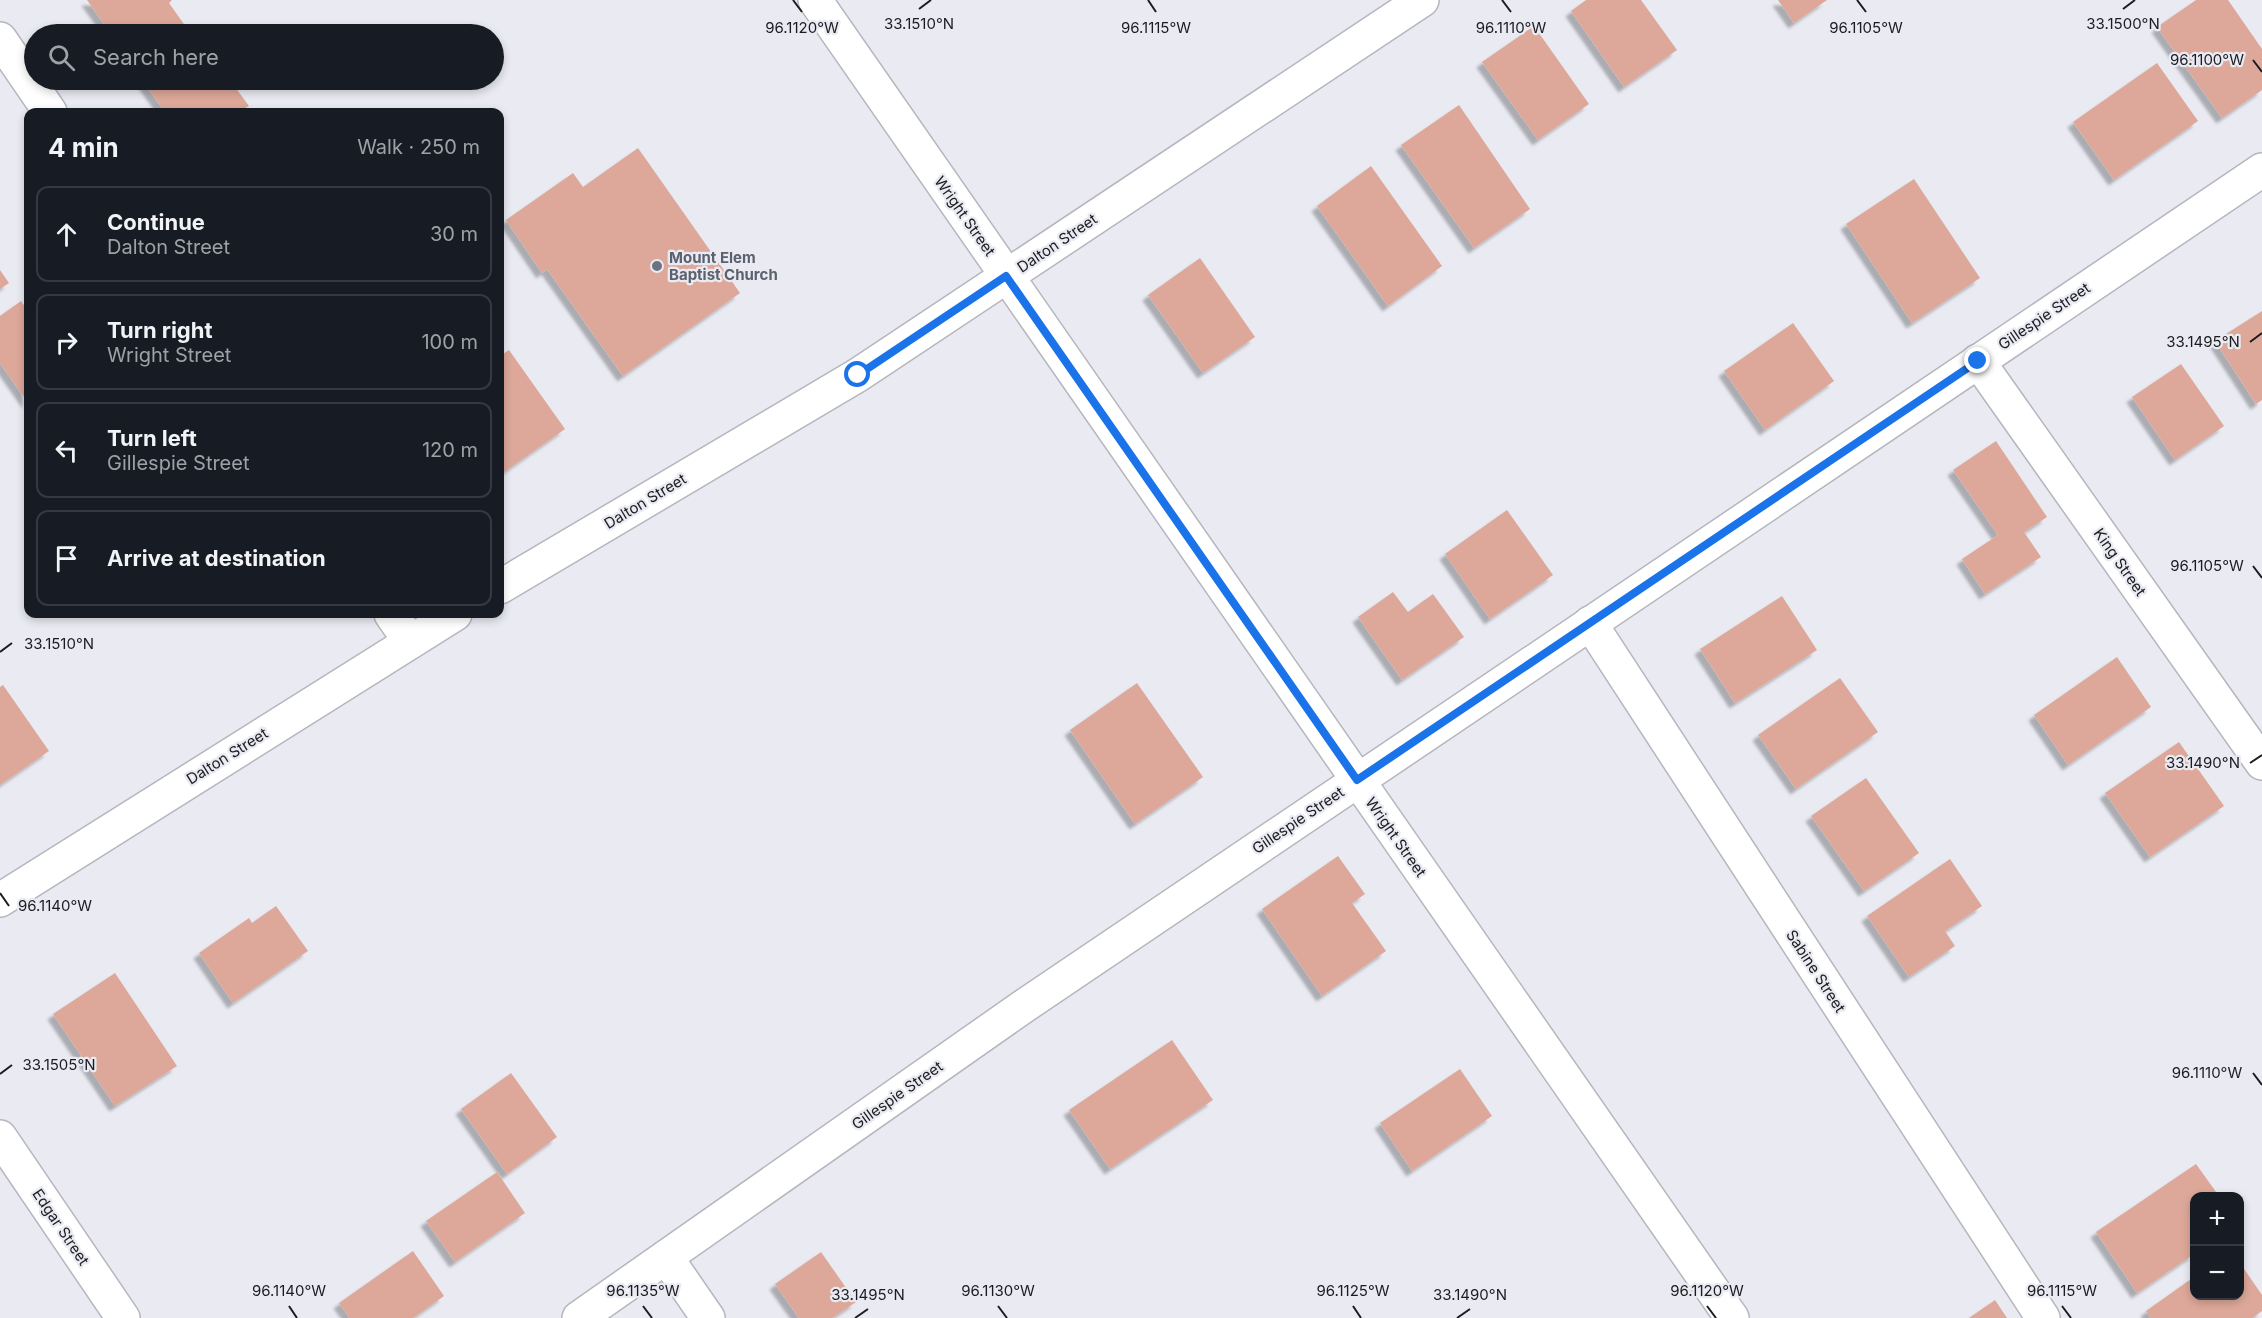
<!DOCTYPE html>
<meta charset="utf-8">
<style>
body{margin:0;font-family:Inter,sans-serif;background:#20242c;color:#f1f3f6}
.controls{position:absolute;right:18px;bottom:18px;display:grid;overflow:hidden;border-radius:12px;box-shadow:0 3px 9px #0003}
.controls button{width:54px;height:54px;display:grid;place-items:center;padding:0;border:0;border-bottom:2px solid #363941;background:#171b24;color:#f1f3f6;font:30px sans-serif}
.stop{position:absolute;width:18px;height:18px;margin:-14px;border:4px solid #1a73e8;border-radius:50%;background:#fff}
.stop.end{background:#1a73e8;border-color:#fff;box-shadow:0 2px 6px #0008}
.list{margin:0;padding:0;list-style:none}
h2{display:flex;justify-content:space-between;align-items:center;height:78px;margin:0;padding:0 24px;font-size:26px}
h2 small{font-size:20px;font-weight:400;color:#9ea1a6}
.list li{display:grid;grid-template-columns:39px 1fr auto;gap:18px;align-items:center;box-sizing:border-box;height:96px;margin:0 12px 12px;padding:0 12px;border:2px solid #363941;border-radius:12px}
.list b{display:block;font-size:22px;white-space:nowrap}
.list p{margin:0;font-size:20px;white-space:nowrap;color:#9ea1a6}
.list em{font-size:20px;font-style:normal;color:#9ea1a6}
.icon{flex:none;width:33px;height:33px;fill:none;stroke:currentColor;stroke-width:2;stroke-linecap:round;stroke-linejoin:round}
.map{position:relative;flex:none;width:2262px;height:1318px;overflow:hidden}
.search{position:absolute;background:#171b24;box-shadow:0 3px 9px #0003;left:24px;top:24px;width:480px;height:66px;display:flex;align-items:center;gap:15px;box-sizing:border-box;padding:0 21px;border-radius:33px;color:#9ea1a6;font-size:22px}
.panel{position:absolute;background:#171b24;box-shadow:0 3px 9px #0003;left:24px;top:108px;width:480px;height:510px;border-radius:12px}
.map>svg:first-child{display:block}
.building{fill:#dda899;filter:url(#shadow)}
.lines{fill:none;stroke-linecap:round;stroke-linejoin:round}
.minor-casing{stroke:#b5b6be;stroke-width:36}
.minor{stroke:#fff;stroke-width:33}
.route{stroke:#1a73e8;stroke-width:8}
.ticks{fill:none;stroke:#1b1c1f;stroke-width:2}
.worship-dot{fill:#6b7280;stroke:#e9eaf2;stroke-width:2}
.labels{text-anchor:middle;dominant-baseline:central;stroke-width:4.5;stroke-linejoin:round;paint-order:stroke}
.street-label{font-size:15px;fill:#1b1c1f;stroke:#e9eaf2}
.worship-label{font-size:15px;font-weight:bold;fill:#5b616d;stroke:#e9eaf2;text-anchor:start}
.ticks-label{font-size:15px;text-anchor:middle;fill:#1b1c1f;stroke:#e9eaf2;stroke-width:4.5;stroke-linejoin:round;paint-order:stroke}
</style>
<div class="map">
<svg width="2262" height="1318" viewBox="0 0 2262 1318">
<defs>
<filter id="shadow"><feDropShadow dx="-5.5" dy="5.5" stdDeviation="1.5" flood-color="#0004"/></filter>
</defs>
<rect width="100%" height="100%" fill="#e9eaf2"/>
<g class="building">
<polygon points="87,0 172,0 169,3 186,27 175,34 111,34"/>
<polygon points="1586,0 1641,0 1677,50 1624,87 1571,11"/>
<polygon points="1778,0 1827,0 1794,23"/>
<polygon points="2196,0 2228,0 2262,49 2262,90 2222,118 2157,27"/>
<polygon points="1534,26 1589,104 1538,140 1482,62"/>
<polygon points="2157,63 2198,121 2114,180 2073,122"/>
<polygon points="142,80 230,80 249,106 239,112 165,112"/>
<polygon points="1459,105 1530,209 1474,248 1401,145"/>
<polygon points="638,148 740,293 623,376 547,269 542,273 506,220 573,173 583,187"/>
<polygon points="1371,166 1442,266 1388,306 1317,206"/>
<polygon points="1914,179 1980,278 1912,323 1846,224"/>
<polygon points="1200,258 1255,337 1203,373 1148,295"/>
<polygon points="0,270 9,283 0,289"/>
<polygon points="21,301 28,311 28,403 0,363 0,316"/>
<polygon points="2262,311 2262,400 2256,404 2215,341"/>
<polygon points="1793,323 1834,381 1765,430 1724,371"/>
<polygon points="509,350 565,429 500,475 500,356"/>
<polygon points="2181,364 2224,426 2175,460 2132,397"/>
<polygon points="1996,441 2047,517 2024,532 2041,557 1985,594 1962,559 1998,535 1953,470"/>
<polygon points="1507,510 1553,575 1490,619 1445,554"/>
<polygon points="1393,592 1408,612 1433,594 1464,637 1402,680 1358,617"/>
<polygon points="1782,596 1817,650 1735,703 1700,649"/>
<polygon points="2117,657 2151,707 2068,765 2034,715"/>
<polygon points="1840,678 1878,732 1796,789 1758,735"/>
<polygon points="1137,683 1203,777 1135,824 1070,730"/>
<polygon points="3,685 49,751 0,785 0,687"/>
<polygon points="2179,742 2224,806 2150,857 2105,793"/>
<polygon points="1866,778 1919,853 1864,891 1811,816"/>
<polygon points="1338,856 1365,894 1352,903 1386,951 1322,996 1262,909"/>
<polygon points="1950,859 1982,906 1945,931 1955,946 1909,977 1867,916"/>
<polygon points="276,906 308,951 233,1003 199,953 249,918 252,923"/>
<polygon points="115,973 177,1066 115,1106 53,1014"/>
<polygon points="1172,1040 1213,1100 1110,1169 1069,1110"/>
<polygon points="1460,1069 1492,1116 1412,1171 1380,1123"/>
<polygon points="511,1073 557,1137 507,1174 461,1109"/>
<polygon points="2196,1164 2219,1196 2194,1196 2194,1254 2137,1293 2096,1232"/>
<polygon points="497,1172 525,1213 455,1262 426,1221"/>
<polygon points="413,1251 444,1296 413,1318 350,1318 339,1303"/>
<polygon points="821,1252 856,1302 832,1318 799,1318 775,1284"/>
<polygon points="2240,1263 2262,1295 2262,1311 2252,1318 2151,1318 2146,1311 2194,1277 2194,1296 2240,1296"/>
<polygon points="1995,1300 2007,1318 1969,1318"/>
</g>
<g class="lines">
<g class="minor-casing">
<g id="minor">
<polyline points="815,0 1732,1318"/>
<polyline points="0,39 50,112"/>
<polyline points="1978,361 2262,763"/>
<polyline points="500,587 858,375 1422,0"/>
<polyline points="391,614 409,640"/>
<polyline points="1590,623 2043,1318"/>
<polyline points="0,900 455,614"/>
<polyline points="0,1137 123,1318"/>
<polyline points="666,1257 708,1318"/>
<polyline points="579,1318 1024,1006 2262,170"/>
</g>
</g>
<use href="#minor" class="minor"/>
</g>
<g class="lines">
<polyline class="route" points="858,375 1006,276 1357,780 1978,361"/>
</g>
<path class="ticks" d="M793,0L802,12M1148,0L1156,12M1502,0L1511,12M1857,0L1866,12M919,9L931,0M2123,9L2135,0M2253,60L2262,72M2250,342L2262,333M2253,566L2262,578M0,652L12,643M2250,763L2262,755M0,893L9,906M2253,1073L2262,1085M0,1074L12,1065M289,1306L297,1318M643,1306L652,1318M998,1306L1007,1318M1353,1306L1361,1318M1707,1306L1716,1318M2062,1306L2071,1318M855,1318L868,1309M1457,1318L1470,1309"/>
<circle class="worship-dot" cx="657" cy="266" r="6"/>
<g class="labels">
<g class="street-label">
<text transform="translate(965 216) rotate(55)">Wright Street</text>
<text transform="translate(1057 243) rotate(-34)">Dalton Street</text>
<text transform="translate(2044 316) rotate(-34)">Gillespie Street</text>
<text transform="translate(645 501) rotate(-31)">Dalton Street</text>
<text transform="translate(2120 562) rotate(55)">King Street</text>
<text transform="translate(227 756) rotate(-32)">Dalton Street</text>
<text transform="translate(1298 820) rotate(-34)">Gillespie Street</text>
<text transform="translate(1396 837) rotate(55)">Wright Street</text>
<text transform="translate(1816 971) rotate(57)">Sabine Street</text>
<text transform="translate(897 1095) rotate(-35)">Gillespie Street</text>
<text transform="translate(61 1227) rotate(56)">Edgar Street</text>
</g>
<g class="worship-label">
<text x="669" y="257">Mount Elem<tspan x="669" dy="17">Baptist Church</tspan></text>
</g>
</g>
<g class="ticks-label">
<text x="919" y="29">33.1510°N</text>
<text x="2123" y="29">33.1500°N</text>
<text x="802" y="33">96.1120°W</text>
<text x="1156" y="33">96.1115°W</text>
<text x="1866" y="33">96.1105°W</text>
<text x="1511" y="33">96.1110°W</text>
<text x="2207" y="65">96.1100°W</text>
<text x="2203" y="347">33.1495°N</text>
<text x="2207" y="571">96.1105°W</text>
<text x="59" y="649">33.1510°N</text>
<text x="2203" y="768">33.1490°N</text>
<text x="55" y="911">96.1140°W</text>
<text x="59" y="1070">33.1505°N</text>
<text x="2207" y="1078">96.1110°W</text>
<text x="289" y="1296">96.1140°W</text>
<text x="643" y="1296">96.1135°W</text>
<text x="998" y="1296">96.1130°W</text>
<text x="1353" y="1296">96.1125°W</text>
<text x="1707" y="1296">96.1120°W</text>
<text x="2062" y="1296">96.1115°W</text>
<text x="868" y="1300">33.1495°N</text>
<text x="1470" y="1300">33.1490°N</text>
</g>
</svg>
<div class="controls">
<button>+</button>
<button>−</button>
</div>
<div class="stop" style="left:858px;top:375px"></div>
<div class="stop end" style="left:1978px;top:361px"></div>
<div class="search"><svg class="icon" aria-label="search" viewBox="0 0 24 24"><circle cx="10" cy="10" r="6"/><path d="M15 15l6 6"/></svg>Search here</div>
<section class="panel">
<h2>4 min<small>Walk · 250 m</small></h2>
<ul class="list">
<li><svg class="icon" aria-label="ahead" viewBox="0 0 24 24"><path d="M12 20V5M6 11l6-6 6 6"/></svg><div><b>Continue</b><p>Dalton Street</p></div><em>30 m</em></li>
<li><svg class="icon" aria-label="right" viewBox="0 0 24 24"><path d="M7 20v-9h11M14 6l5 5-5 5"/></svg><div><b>Turn right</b><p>Wright Street</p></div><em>100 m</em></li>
<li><svg class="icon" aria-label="left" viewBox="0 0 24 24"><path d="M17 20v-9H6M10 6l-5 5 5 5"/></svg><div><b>Turn left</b><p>Gillespie Street</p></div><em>120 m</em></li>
<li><svg class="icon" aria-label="arrive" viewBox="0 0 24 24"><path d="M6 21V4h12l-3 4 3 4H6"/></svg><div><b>Arrive at destination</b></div></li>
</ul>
</section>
</div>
